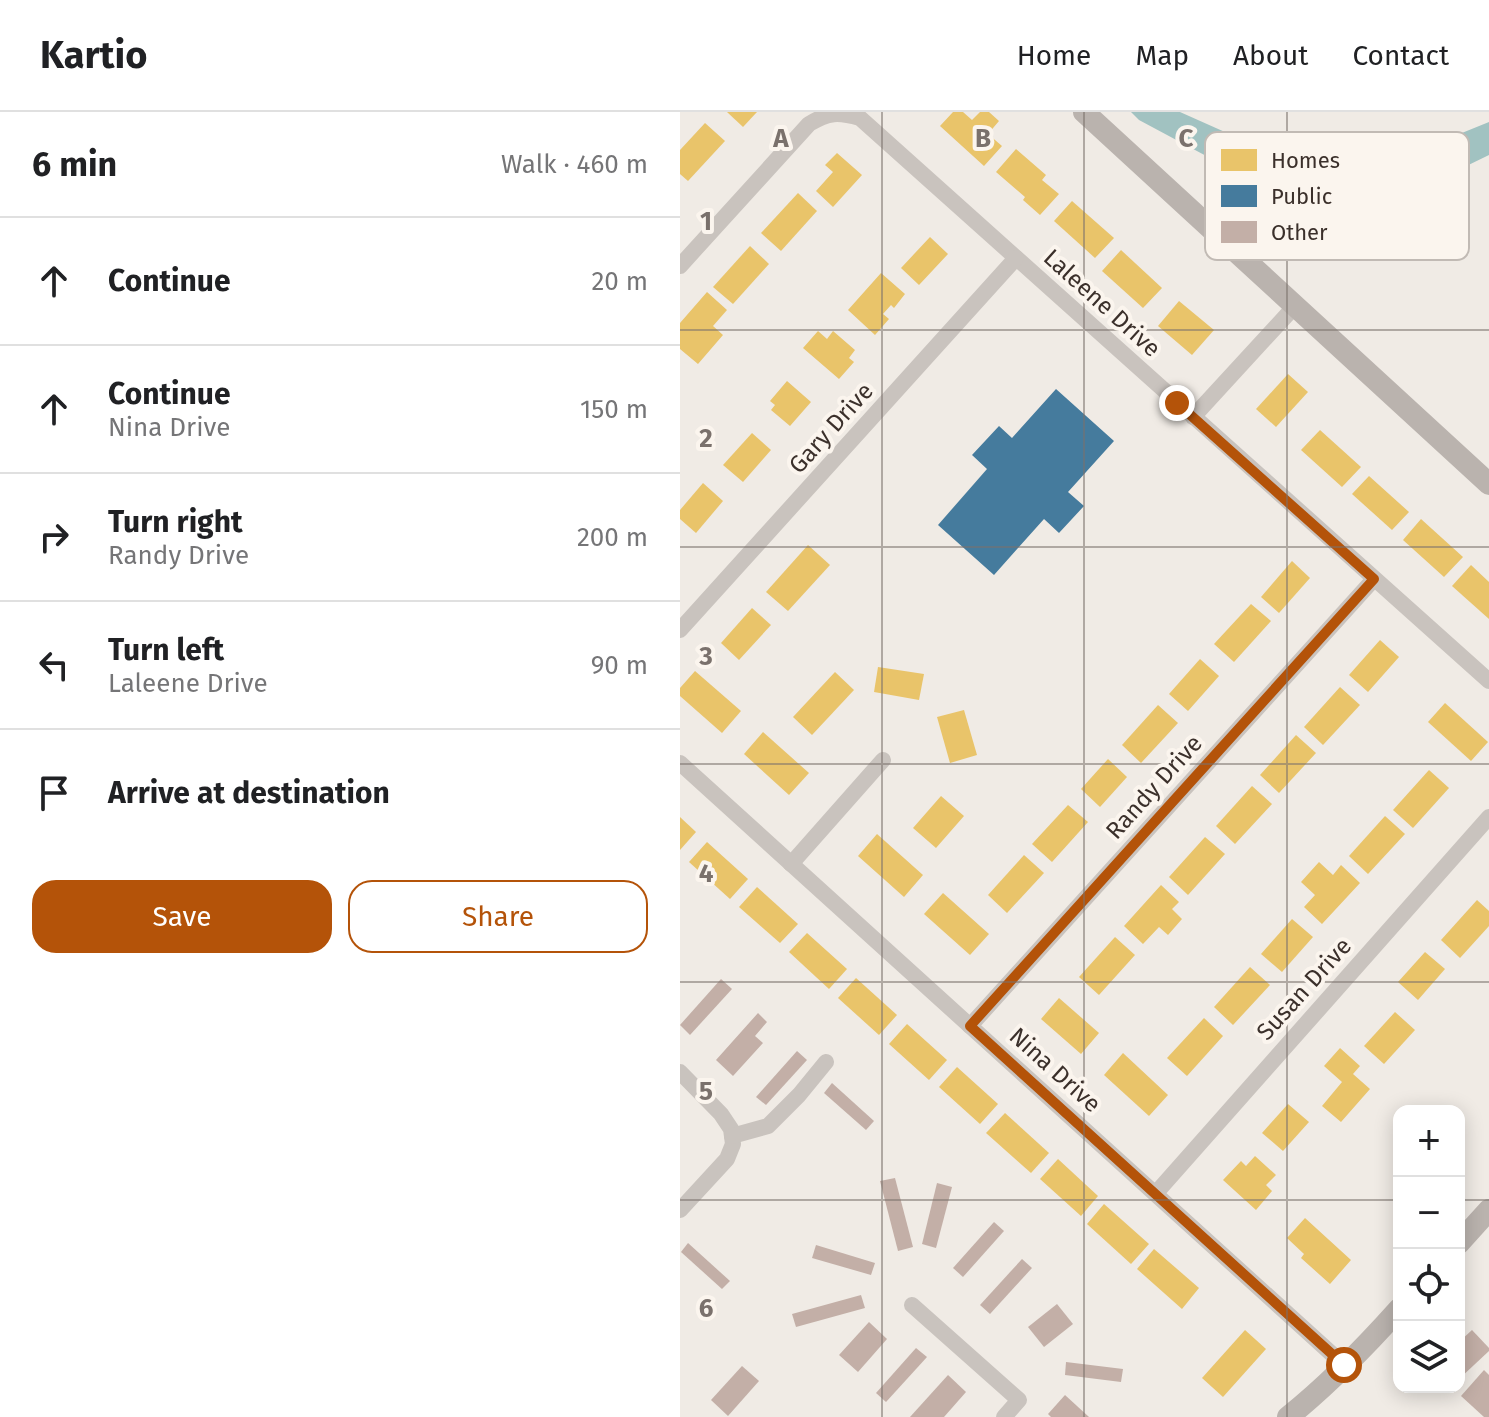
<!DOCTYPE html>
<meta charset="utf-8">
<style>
body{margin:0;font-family:"Fira Sans",sans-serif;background:#f2f2f2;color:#202124}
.controls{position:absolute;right:24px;bottom:24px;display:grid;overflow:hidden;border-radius:16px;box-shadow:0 4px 20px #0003}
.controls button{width:72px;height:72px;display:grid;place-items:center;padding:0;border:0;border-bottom:2px solid #e0e0e0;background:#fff;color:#202124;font:40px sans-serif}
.stop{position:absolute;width:24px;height:24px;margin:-18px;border:6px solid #b45309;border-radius:50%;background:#fff}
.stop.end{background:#b45309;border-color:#fff;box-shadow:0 2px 8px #0008}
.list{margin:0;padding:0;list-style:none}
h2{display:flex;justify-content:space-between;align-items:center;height:104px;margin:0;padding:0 32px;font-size:34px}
h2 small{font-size:26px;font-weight:400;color:#757577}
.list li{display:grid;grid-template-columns:52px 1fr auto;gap:24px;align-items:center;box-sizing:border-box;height:128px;padding:0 32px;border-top:2px solid #e0e0e0}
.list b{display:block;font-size:30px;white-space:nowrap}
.list p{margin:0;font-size:26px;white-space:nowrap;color:#757577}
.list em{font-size:26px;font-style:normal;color:#757577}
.actions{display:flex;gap:16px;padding:24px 32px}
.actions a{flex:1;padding:18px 0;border:2px solid #b45309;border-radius:24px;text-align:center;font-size:28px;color:#b45309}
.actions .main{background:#b45309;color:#fff}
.icon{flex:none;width:44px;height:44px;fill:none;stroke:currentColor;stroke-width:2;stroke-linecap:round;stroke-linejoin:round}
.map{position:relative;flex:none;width:809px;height:1305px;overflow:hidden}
header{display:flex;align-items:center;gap:48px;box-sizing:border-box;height:112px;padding:0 40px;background:#fff;border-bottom:2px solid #e0e0e0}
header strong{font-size:38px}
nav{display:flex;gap:44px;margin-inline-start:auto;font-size:28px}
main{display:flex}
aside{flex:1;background:#fff}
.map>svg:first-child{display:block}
.water{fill:#a1c2c1}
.homes{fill:#e9c46a}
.public{fill:#457b9d}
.building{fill:#c3afa7}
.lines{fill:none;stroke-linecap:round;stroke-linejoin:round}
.street{stroke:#c9c3be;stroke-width:16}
.secondary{stroke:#bab3ae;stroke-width:22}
.route{stroke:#b45309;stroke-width:10}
.grid{fill:none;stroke:#7a716c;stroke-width:2;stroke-opacity:0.55}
.labels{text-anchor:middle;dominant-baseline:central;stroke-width:8;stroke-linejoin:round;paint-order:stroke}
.street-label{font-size:24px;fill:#3b302b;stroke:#fbf5ee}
.key{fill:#fbf5ee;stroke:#c1bab4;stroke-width:2}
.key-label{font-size:22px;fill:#3b302b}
.grid-label{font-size:26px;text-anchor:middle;font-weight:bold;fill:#7a716c;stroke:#fbf5ee;stroke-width:8;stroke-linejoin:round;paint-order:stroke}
</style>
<header>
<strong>Kartio</strong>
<nav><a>Home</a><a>Map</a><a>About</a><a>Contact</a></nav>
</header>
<main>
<aside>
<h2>6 min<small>Walk · 460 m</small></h2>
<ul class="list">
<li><svg class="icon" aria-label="ahead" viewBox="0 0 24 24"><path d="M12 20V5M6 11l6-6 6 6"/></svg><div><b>Continue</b></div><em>20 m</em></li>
<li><svg class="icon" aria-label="ahead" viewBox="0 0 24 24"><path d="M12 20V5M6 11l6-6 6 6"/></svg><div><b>Continue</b><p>Nina Drive</p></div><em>150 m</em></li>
<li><svg class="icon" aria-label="right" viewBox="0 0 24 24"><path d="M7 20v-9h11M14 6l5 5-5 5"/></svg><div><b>Turn right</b><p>Randy Drive</p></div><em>200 m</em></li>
<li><svg class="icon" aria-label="left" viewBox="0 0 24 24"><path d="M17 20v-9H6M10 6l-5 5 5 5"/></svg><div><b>Turn left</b><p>Laleene Drive</p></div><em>90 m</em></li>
<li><svg class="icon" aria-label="arrive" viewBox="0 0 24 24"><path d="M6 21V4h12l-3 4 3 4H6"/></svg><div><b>Arrive at destination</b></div></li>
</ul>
<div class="actions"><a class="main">Save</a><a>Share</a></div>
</aside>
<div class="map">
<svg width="809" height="1305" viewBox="0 0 809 1305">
<rect width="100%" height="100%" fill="#f0ebe5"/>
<polygon class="water" points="451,0 500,0 608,48 725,44 809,10 809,43 770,62 660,78 558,61 459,8"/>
<g class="homes">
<polygon points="47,0 77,0 63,15"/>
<polygon points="273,0 283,0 292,8 300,0 309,0 319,9 308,22 322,34 304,54 260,14"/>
<polygon points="25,11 45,29 8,69 0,62 0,38"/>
<polygon points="336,37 366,63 362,68 379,82 360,103 343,88 345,85 316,60"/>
<polygon points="157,41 182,63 153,95 136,79 153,60 145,53"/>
<polygon points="118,81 137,99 101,139 81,121"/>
<polygon points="392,89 434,126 415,146 374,109"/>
<polygon points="250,125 268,142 239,173 221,156"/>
<polygon points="70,134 89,152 53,192 33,175"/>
<polygon points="441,138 482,176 463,196 422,159"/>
<polygon points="201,161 225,182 214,196 211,193 203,202 209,207 195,223 168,198"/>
<polygon points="27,180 47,198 33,214 43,223 18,252 0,237 0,211"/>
<polygon points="499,189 534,218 512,243 478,214"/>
<polygon points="138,219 147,227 153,219 175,238 169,246 174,250 159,267 123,236"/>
<polygon points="608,262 628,280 596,315 576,297"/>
<polygon points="107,269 131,290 110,314 91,298 95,293 90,289"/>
<polygon points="640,318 681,355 662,375 621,338"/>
<polygon points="72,321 91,338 63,370 43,353"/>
<polygon points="689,364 729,400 712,418 672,382"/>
<polygon points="23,371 43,389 16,421 0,407 0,398"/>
<polygon points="741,407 783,445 764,465 723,428"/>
<polygon points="128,433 150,453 108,499 86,480"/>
<polygon points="612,449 630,466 599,501 581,485"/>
<polygon points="791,453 809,470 809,507 772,474"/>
<polygon points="571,492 591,509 554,550 534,532"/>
<polygon points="72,496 91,513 59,548 41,531"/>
<polygon points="700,528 719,545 688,580 669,563"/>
<polygon points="520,547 539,564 508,599 489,582"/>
<polygon points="198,555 244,562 239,588 194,580"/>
<polygon points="15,559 61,599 42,621 0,584 0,576"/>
<polygon points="155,560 174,578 132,623 113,605"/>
<polygon points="660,575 680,593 643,633 624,615"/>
<polygon points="765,591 808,630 791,649 748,610"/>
<polygon points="478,593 498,611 461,651 442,633"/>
<polygon points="284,598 297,643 270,651 257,605"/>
<polygon points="83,620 129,661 109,683 64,642"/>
<polygon points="616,623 636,641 599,681 580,663"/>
<polygon points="428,647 447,665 420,695 401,677"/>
<polygon points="749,658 769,676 733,716 713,698"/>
<polygon points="572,674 592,692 555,732 536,714"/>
<polygon points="261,684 284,704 256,736 233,716"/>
<polygon points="388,693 408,710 372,750 352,732"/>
<polygon points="705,704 725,722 688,762 669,744"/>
<polygon points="0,705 16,720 0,738"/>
<polygon points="197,722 243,763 224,785 178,744"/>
<polygon points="525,725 545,742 508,783 489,765"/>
<polygon points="27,730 68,767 50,787 9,750"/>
<polygon points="344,743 364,761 327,801 308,783"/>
<polygon points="639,750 653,763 661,753 680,771 642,812 624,795 635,783 621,770"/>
<polygon points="481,773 499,790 492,797 502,807 488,823 479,815 463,832 444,814"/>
<polygon points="77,775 118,812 100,831 59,795"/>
<polygon points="263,781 309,822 290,843 244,802"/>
<polygon points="797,788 809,799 809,814 780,846 761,828"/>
<polygon points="612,807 633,825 602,860 581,842"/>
<polygon points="127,821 167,857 149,877 109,840"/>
<polygon points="435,825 455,843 419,883 399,865"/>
<polygon points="745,840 765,857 738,888 718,870"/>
<polygon points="570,855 590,873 553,913 534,895"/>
<polygon points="176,866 217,903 199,923 158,886"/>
<polygon points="379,886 419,921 401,942 361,907"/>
<polygon points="715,900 735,918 704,952 684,934"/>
<polygon points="524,906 543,924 507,964 487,946"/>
<polygon points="227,912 267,948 249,968 209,932"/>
<polygon points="660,936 680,954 673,962 690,977 661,1010 642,994 662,970 644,954"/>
<polygon points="443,941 488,983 469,1004 424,963"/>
<polygon points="277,955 318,992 300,1012 259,975"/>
<polygon points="608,992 629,1010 603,1039 582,1021"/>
<polygon points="325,1001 369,1041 351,1061 306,1021"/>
<polygon points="575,1044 596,1063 586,1073 592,1079 576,1098 543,1068 561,1049 566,1054"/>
<polygon points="378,1047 418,1084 401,1104 360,1067"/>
<polygon points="424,1092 469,1132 451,1152 407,1112"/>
<polygon points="625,1106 671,1148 650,1172 621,1146 624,1142 607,1126"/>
<polygon points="474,1137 519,1176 502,1197 457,1157"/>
<polygon points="565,1218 586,1237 543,1285 522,1266"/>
</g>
<polygon class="public" points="376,277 434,329 388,380 404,394 379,421 364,407 314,463 258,413 307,357 292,343 319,314 332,326"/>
<g class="building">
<polygon points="41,867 52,877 10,923 0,913"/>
<polygon points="78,901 87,910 75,924 83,931 53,964 36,948"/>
<polygon points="117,939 127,948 86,993 76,985"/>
<polygon points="152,971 194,1009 186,1018 144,981"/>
<polygon points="215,1066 233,1135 218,1139 200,1069"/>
<polygon points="257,1071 272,1075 256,1136 242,1132"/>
<polygon points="314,1110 324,1119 283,1165 273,1156"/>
<polygon points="8,1131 50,1169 42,1177 1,1140"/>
<polygon points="136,1133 195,1151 191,1163 132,1146"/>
<polygon points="342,1147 352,1156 310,1202 300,1193"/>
<polygon points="181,1183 185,1196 116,1215 112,1202"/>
<polygon points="377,1192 393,1212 364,1235 348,1215"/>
<polygon points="189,1210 207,1227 178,1260 159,1243"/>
<polygon points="792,1218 809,1236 809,1239 779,1267 779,1230"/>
<polygon points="236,1236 247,1245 206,1290 196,1281"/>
<polygon points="386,1250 443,1257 441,1270 385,1263"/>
<polygon points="62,1254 79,1269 48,1304 31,1288"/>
<polygon points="804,1258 809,1263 809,1305 804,1305 781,1284"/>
<polygon points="268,1263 286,1280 264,1305 230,1305"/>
<polygon points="385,1283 409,1305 371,1305 368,1302"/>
</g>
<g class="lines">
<g class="street">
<path d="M0,154L129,12C149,0 158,0 180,6L809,569"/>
<polyline points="513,305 615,194"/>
<polyline points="0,518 336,146"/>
<polyline points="0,651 664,1253"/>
<polyline points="111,752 203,648"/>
<polyline points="290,914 694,467"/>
<polyline points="0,960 41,1002 51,1017 53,1032 47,1047 0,1098"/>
<polyline points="52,1024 88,1014 119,983 146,950"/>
<polyline points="476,1081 809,705"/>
<polyline points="232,1193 339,1288 324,1305"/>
</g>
<g class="secondary">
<polyline points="404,0 809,372"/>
<polyline points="779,1131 809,1098"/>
<path d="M608,1305C648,1273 685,1235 719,1197"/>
</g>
</g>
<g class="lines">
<polyline class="route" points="497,291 694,467 290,914 664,1253"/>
</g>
<path class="grid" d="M202,0V1305M404,0V1305M607,0V1305M0,218H809M0,435H809M0,652H809M0,870H809M0,1088H719M779,1088H809"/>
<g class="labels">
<g class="street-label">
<text transform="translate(422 191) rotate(42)">Laleene Drive</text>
<text transform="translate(151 316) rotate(-48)">Gary Drive</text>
<text transform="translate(474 675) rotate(-48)">Randy Drive</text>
<text transform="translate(624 877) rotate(-48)">Susan Drive</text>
<text transform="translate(375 958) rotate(42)">Nina Drive</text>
</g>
</g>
<rect x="525" y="20" width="264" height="128" rx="12" class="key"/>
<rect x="541" y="37" width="36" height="22" fill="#e9c46a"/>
<rect x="541" y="73" width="36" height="22" fill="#457b9d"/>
<rect x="541" y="109" width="36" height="22" fill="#c3afa7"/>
<g class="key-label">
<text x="591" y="56">Homes</text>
<text x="591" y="92">Public</text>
<text x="591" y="128">Other</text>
</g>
<g class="grid-label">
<text x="101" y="35">A</text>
<text x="303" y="35">B</text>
<text x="506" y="35">C</text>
<text x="26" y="118">1</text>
<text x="26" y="335">2</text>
<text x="26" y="553">3</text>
<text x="26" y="770">4</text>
<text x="26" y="988">5</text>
<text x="26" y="1205">6</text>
</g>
</svg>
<div class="controls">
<button>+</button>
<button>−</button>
<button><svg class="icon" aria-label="locate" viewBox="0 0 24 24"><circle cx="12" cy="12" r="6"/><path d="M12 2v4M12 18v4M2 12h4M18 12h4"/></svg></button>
<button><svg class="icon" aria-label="layers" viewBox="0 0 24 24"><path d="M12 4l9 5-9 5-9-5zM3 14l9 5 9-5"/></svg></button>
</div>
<div class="stop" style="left:664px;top:1253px"></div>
<div class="stop end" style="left:497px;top:291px"></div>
</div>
</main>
